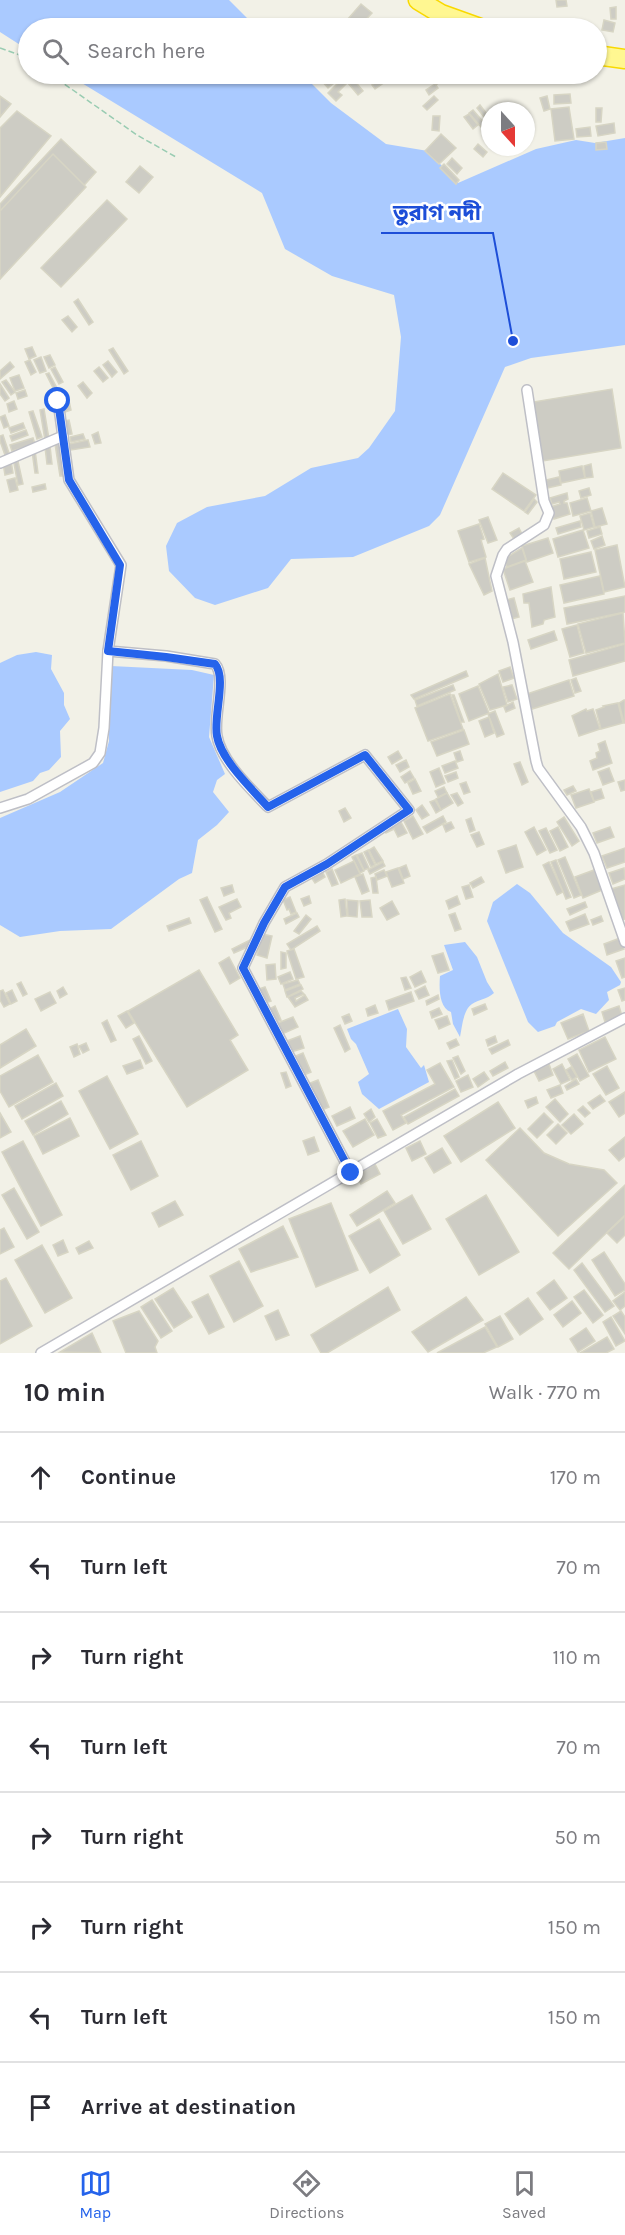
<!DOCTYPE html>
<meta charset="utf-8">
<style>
body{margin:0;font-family:Karla,"Noto Sans Bengali",sans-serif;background:#f7f7f7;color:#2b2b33}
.compass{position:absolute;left:481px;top:102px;width:54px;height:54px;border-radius:50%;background:#fff;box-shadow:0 2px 4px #0004;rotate:159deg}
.stop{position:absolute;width:18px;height:18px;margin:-14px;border:4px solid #2563eb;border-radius:50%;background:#fff}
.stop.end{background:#2563eb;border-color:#fff;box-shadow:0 2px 6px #0008}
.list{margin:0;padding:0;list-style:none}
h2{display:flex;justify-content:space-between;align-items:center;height:78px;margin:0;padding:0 24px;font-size:26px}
h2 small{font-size:20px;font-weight:400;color:#7c7c81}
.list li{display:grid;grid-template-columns:39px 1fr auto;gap:18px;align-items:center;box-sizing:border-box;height:90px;padding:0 24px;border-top:2px solid #e1e1e2}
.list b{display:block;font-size:22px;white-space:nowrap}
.list em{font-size:20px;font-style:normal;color:#7c7c81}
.icon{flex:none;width:33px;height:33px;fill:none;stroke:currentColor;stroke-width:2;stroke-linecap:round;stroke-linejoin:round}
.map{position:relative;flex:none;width:625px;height:1353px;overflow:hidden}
.search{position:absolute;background:#fff;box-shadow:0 2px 4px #0004;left:18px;right:18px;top:18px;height:66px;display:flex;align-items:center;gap:15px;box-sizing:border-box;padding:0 21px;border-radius:33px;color:#7c7c81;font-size:22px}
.sheet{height:798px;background:#fff}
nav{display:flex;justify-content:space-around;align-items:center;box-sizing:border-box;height:84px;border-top:2px solid #e1e1e2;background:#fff;font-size:16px;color:#7c7c81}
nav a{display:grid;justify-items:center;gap:3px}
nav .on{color:#2563eb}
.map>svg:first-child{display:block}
.water{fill:#aacaff}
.building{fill:#cdccc4;stroke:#d7d5c4;stroke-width:1.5}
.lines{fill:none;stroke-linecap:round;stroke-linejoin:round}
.street-casing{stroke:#bebfc6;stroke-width:12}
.highway-casing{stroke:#f9d900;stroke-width:21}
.path{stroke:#99ccb2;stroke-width:1.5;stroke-dasharray:6 3;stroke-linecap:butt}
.street{stroke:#fff;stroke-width:9}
.highway{stroke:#fff791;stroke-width:18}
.route{stroke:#2563eb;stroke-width:8}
.leader{fill:none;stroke:#1d4ed8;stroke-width:2}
.callout-dot{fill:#1d4ed8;stroke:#fff;stroke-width:2}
.callout-label{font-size:22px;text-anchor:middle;font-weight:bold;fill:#1d4ed8;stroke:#fff;stroke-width:5;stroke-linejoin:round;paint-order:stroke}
</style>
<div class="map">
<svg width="625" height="1353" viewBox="0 0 625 1353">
<rect width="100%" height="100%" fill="#f2f1e7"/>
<g class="water">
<polygon points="0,0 229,0 257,28 28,28 28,50 0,32"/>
<polygon points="67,74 302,74 331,103 386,144 428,151 458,183 536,149 576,140 595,143 625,138 625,345 531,358 505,367 440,515 429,526 353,557 291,559 268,588 215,605 195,598 169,571 166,546 177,523 207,507 265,496 311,468 358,458 369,448 395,411 401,337 394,295 332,276 285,249 262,193"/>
<polygon points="36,652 52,655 51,669 64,693 64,705 70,719 60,731 61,757 49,770 40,773 33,781 0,792 0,663 17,655"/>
<polygon points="111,666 192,670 214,675 209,737 225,774 217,780 213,792 229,812 217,825 198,840 192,873 179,879 111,929 60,931 20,937 0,925 0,818 60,792 103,763 109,741 109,690"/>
<polygon points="517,884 530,893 563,933 611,967 621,982 620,985 607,992 609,1000 596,1014 581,1009 557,1022 555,1026 538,1032 528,1022 487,921 493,902"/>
<path d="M465,942L477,957L487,982L494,993C486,1000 479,999 472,1004C463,1010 462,1028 460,1037L453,1024L451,1012C439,1008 439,988 440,976L453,970L444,945Z"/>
<polygon points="398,1009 407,1029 406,1047 421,1068 424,1065 429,1082 379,1109 362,1094 358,1082 369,1074 356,1044 351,1039 347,1029"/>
</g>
<g class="building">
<polygon points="556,0 566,0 567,6 557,7"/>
<polygon points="361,4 372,13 358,28 343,28 341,27"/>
<polygon points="616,7 616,19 611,19 610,8"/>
<polygon points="604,20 615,23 613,32 602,30"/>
<polygon points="325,74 335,74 340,78 328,88 320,79"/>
<polygon points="347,74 352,78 338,92 342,95 336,101 328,93"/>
<polygon points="387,74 392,77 375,89 372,85"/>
<polygon points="436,74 442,80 436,85 430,78"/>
<polygon points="495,74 509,75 507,80 494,76"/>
<polygon points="353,79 363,91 358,95 348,83"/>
<polygon points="435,84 438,88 429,95 426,90"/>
<polygon points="570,94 571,103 554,104 554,95"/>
<polygon points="0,96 11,104 0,117"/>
<polygon points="434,96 438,100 427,110 423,106"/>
<polygon points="547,96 550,109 544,111 540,98"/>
<polygon points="480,105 490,118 488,122 477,108"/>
<polygon points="569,107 574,139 555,141 551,109"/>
<polygon points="596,108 602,108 601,122 596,122"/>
<polygon points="473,110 485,124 481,127 469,113"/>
<polygon points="17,111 51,136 0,197 0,128"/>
<polygon points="469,114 478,125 473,129 464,117"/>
<polygon points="433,116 440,116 439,131 432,130"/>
<polygon points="614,123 615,133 598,136 596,126"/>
<polygon points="590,127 591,136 577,137 576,129"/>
<polygon points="441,134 456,148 439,164 425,151"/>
<polygon points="61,139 96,172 0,279 0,204"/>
<polygon points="606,142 607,149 596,150 596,143"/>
<polygon points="478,144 487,152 483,157 474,149"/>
<polygon points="53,154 86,187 0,279 0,211"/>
<polygon points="452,158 462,168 457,174 447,164"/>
<polygon points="444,164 459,180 456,184 440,168"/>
<polygon points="140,166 153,177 139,193 126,182"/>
<polygon points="107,200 127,219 61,287 41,268"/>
<polygon points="78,299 93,322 89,325 74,302"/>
<polygon points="68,316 77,327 72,332 62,320"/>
<polygon points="32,347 36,356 29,359 25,349"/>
<polygon points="113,348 128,371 124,374 109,350"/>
<polygon points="50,355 55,365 49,368 44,357"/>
<polygon points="41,357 46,371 40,373 34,360"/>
<polygon points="30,360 36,372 31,375 25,362"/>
<polygon points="108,361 117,372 112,377 103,365"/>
<polygon points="10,362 14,367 0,379 0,371"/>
<polygon points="55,367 63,382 59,384 51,369"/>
<polygon points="99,367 108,378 103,382 94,371"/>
<polygon points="49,373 58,390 55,392 46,374"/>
<polygon points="19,375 24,388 15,391 10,378"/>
<polygon points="6,380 15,392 11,395 2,382"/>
<polygon points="83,382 92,393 87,398 78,386"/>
<polygon points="0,384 9,398 5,401 0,394"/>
<polygon points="612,389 621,448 543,461 533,402"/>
<polygon points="25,390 27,396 18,399 16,393"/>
<polygon points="14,401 17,409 9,412 7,404"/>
<polygon points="69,401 71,410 65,412 62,402"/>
<polygon points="44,409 49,439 45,440 40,410"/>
<polygon points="33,411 42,437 37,439 29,412"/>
<polygon points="5,415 9,426 4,428 0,417"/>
<polygon points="69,420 72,434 67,435 63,421"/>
<polygon points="23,423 25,428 11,433 9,428"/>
<polygon points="26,430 28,435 12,441 10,436"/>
<polygon points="98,432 101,443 95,444 92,435"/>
<polygon points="83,434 85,439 71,442 70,437"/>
<polygon points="3,435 10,456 6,458 0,441 0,436"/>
<polygon points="33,438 35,444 12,451 10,445"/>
<polygon points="88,440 90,447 71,450 69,444"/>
<polygon points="62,443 67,476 60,476 55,444"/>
<polygon points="50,446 52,464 47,464 45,447"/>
<polygon points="35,450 38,473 35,473 32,451"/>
<polygon points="17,457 23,484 18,485 13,458"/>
<polygon points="11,461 13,473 5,475 3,463"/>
<polygon points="591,464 593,477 585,478 584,466"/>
<polygon points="582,466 585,478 561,483 559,471"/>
<polygon points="503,473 536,495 524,511 492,489"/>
<polygon points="559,477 561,485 547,488 546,480"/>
<polygon points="15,478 18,490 10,492 7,480"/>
<polygon points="45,484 46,489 33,492 32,487"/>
<polygon points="589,488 591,495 581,498 579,491"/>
<polygon points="567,493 568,499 564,501 564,503 567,503 570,514 554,519 550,507 560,504 559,502 552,504 550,498"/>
<polygon points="587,498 591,511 573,516 570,503"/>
<polygon points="534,499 537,502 528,514 525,512"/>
<polygon points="602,508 607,524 595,527 591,511"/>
<polygon points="590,513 594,527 584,530 580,516"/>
<polygon points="488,517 497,540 488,543 479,520"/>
<polygon points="580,521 581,527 558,534 556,528"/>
<polygon points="479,524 484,539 481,540 486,557 469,562 458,531"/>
<polygon points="600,527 602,534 589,538 587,531"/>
<polygon points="519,528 522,534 514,539 510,533"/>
<polygon points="583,530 589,548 558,557 553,539"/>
<polygon points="602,536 605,545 594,549 591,541"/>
<polygon points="548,538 553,553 527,562 522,546"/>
<polygon points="617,545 625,587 604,592 595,550"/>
<polygon points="522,548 526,560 507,567 504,559"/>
<polygon points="591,552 596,572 564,579 560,559"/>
<polygon points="485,558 492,591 484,595 469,564"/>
<polygon points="525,561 533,582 510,590 503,569"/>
<polygon points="600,576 604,594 564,603 560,585"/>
<polygon points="551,587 555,617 544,620 543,624 532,627 529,603 524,603 523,594"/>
<polygon points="625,596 625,612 567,624 564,608"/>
<polygon points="514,598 519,617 511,619 506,600"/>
<polygon points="623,613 625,643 586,653 578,624"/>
<polygon points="577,625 584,653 570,657 562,629"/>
<polygon points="554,631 557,640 531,649 528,640"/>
<polygon points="625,644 625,661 573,676 569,660"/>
<polygon points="510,667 514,678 503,682 499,671"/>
<polygon points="466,671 468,676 414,699 411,695"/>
<polygon points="498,674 507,705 490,710 479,684"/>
<polygon points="576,678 581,691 575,693 571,680"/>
<polygon points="569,680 574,696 529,710 524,695"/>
<polygon points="453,685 455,690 417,706 415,700"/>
<polygon points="512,685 517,699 508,702 503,687"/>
<polygon points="478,686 489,713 469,721 459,694"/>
<polygon points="450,694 463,729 428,741 415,708"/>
<polygon points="452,695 454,695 464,722 461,722"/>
<polygon points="624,700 625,700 625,723 624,723 619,703"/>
<polygon points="513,702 515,708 506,712 504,707"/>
<polygon points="618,703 623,723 601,729 596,710 604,707 603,706"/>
<polygon points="586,709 587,711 593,709 600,729 579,736 572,716"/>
<polygon points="495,711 504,734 497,737 488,714"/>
<polygon points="489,717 494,733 485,737 479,721"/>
<polygon points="464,730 469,744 437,756 431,742"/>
<polygon points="605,741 612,763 593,770 590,761 597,758 596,753 600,751 598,744"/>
<polygon points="398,751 402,758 392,764 388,757"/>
<polygon points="460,751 463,760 457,762 454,753"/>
<polygon points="406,760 409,767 400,772 396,765"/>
<polygon points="455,761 458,768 445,773 442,766"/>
<polygon points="520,762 528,782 522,785 514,764"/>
<polygon points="439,768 445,783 436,787 430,772"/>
<polygon points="609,768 614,781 603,785 598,772"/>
<polygon points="410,771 414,778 405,783 401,777"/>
<polygon points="456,772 458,778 448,782 445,776"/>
<polygon points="415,779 421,791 413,794 408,783"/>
<polygon points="625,780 625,790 621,791 618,782"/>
<polygon points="466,782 470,792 464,794 460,784"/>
<polygon points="573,786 576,791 567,795 564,790"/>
<polygon points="444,787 447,793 438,797 435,791"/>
<polygon points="589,789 594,802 576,808 571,795"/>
<polygon points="601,789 604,798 594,801 591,792"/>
<polygon points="447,793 453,803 441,810 436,799"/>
<polygon points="457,793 463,803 458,806 451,795"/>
<polygon points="435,800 441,810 436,813 430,802"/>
<polygon points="422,805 429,815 422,819 416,810"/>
<polygon points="345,808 351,818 344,822 339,811"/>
<polygon points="413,816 423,834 413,839 404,821"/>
<polygon points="443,816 446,822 427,833 423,827"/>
<polygon points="564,817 579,841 572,846 557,822"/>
<polygon points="471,818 475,830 470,832 466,820"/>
<polygon points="401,822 407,833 398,837 394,829 386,833 385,830"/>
<polygon points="451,822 454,828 446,832 443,825"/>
<polygon points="534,827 546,850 537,855 525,832"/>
<polygon points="558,827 568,847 560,851 550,831"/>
<polygon points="610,827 614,837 597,843 593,833"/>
<polygon points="546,828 557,850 550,853 539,831"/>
<polygon points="479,832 484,844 477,847 471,835"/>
<polygon points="516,845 523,867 506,873 498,851"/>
<polygon points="374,847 383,861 376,864 369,850"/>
<polygon points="625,848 625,862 607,868 602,856"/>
<polygon points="368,850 375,865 371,867 364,852"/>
<polygon points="362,853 369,868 364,870 357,855"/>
<polygon points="356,855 364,871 360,873 352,857"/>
<polygon points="565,857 581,895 574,898 558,860"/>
<polygon points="556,860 571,897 566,899 551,862"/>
<polygon points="354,861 360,874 341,883 335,870"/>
<polygon points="383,862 385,866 370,874 368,870"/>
<polygon points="549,862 563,892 557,895 543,865"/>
<polygon points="406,865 410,876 403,879 399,868"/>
<polygon points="398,868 404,883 392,887 386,872"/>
<polygon points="624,868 625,879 613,884 609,873"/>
<polygon points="332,869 338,884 332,886 326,872"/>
<polygon points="384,870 387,876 377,880 375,874"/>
<polygon points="594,870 602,890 583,898 575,877"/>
<polygon points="322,871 325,877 315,883 311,877"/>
<polygon points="363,874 369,891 362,894 355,877"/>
<polygon points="376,877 378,893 373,893 371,878"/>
<polygon points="481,877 484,882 473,888 470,883"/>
<polygon points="232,885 234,892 224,896 221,888"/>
<polygon points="469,885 473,897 466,899 462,887"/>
<polygon points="625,885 625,919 622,920 611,889"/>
<polygon points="309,896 311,903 304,906 301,899"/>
<polygon points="457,896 460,904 449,909 446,901"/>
<polygon points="207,897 222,929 215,932 200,900"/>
<polygon points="290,897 296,912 291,914 289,909 287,910 283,900"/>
<polygon points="237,899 241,907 229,913 231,918 226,920 219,907"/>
<polygon points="345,899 347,916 341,917 339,900"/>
<polygon points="347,900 358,901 357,917 348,916"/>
<polygon points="370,900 372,917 362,917 360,901"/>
<polygon points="392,901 399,914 387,920 380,908"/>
<polygon points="585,902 587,907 570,915 567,909"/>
<polygon points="297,913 299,917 286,924 284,919"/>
<polygon points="455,913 461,929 455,931 449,915"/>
<polygon points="585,914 589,924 570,931 566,922"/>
<polygon points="306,915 311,919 299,934 294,931"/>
<polygon points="601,916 603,921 593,925 591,920"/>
<polygon points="189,918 191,923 169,931 167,926"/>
<polygon points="317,926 320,931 291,950 287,944"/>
<polygon points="262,934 272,936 267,958 257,955"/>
<polygon points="620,938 624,949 607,955 604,944"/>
<polygon points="250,940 252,945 234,953 232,949"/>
<polygon points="294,949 304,977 296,979 287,951"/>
<polygon points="281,952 286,953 286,968 281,969"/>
<polygon points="443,953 449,970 438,973 432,956"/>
<polygon points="229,957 240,978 230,984 219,963"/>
<polygon points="625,958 625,977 622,978 616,961"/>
<polygon points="275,964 276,979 267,980 266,965"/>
<polygon points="199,970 238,1035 230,1040 248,1070 187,1107 128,1011"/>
<polygon points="421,971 426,982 415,987 410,977"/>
<polygon points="290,972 293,979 281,984 278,977"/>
<polygon points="406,977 411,988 405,990 401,978"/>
<polygon points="298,980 300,984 285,990 283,984"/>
<polygon points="21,982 27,994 23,996 17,984"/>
<polygon points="301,985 303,989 287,997 285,991"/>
<polygon points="425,986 429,995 419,999 415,991"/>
<polygon points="63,987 67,994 60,998 57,991"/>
<polygon points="265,987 271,1001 265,1003 259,989"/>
<polygon points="625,988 625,1000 622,1001 618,990"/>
<polygon points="3,990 10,1004 4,1007 0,1000 0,991"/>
<polygon points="12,990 17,1001 11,1004 6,993"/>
<polygon points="301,991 304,994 295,998 296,1001 305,995 308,1000 295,1007 288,997"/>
<polygon points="50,992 56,1003 41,1011 35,999"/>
<polygon points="411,992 414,1001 389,1010 386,1001"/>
<polygon points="438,995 439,999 427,1005 426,1001"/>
<polygon points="485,1004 487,1009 474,1015 472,1009"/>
<polygon points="375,1005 378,1013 368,1016 366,1009"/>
<polygon points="275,1006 281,1020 274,1023 269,1009"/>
<polygon points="619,1006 622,1016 605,1022 602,1012"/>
<polygon points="439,1008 442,1014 432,1018 430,1012"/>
<polygon points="127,1011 134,1023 126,1028 118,1016"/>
<polygon points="349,1014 352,1021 345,1024 342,1017"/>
<polygon points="583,1014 589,1031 568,1039 561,1023"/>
<polygon points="447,1016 450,1024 439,1029 435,1020"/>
<polygon points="293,1017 298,1027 282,1034 278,1023"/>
<polygon points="107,1020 116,1040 111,1042 102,1023"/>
<polygon points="340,1025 350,1049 345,1052 334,1028"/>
<polygon points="26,1029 36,1046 0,1068 0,1045"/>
<polygon points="139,1036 152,1061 146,1064 133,1039"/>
<polygon points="300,1036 304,1048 291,1052 287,1041"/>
<polygon points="495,1036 497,1042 488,1046 486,1040"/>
<polygon points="605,1037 616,1059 589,1072 579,1050"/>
<polygon points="456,1039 459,1045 450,1049 447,1043"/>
<polygon points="508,1040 510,1045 492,1054 489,1049"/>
<polygon points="86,1043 89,1050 83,1053 79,1046"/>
<polygon points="77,1044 80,1054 74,1057 70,1047"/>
<polygon points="303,1053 311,1072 304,1075 296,1056"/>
<polygon points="577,1054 589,1076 580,1081 568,1059"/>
<polygon points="38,1055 53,1082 9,1107 0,1091 0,1076"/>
<polygon points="458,1056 465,1071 461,1074 453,1058"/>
<polygon points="140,1060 143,1068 127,1074 123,1066"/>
<polygon points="452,1060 459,1077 455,1079 447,1061"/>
<polygon points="505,1062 508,1068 493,1076 490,1071"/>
<polygon points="440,1063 454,1087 401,1115 406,1123 393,1130 383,1111 435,1084 427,1070"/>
<polygon points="549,1064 553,1075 539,1081 534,1071"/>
<polygon points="562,1064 570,1080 561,1084 553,1069"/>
<polygon points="607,1066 619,1088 606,1095 593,1074"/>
<polygon points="571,1067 577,1077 572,1080 566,1070"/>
<polygon points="286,1072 291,1086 286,1088 281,1073"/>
<polygon points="484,1072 489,1079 478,1087 473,1079"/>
<polygon points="468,1075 473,1087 461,1092 456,1081"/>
<polygon points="107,1076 138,1134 110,1149 79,1091"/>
<polygon points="576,1079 579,1084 567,1090 565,1086"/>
<polygon points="318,1080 329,1107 319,1111 308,1084"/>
<polygon points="56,1083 63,1096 22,1119 15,1106"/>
<polygon points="560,1085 563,1093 551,1098 547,1090"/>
<polygon points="455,1089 459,1096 408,1124 404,1117"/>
<polygon points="625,1092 625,1113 619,1117 609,1102"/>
<polygon points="600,1095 605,1101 593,1109 588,1103"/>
<polygon points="536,1097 538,1103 528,1108 525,1101"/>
<polygon points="555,1099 568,1114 560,1122 546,1107"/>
<polygon points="61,1101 68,1114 33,1135 25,1121"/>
<polygon points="498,1102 515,1128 461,1162 444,1136"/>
<polygon points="583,1106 590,1113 585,1117 578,1110"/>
<polygon points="350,1107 355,1118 337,1126 332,1116"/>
<polygon points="371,1109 375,1117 369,1122 364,1114"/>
<polygon points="0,1113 11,1132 0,1138"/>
<polygon points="544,1113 553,1122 537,1138 528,1129"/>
<polygon points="574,1114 583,1124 571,1134 562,1125"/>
<polygon points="70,1118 79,1136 43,1154 34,1136"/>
<polygon points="365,1119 374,1135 353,1147 343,1131"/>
<polygon points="377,1119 386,1135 378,1138 370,1123"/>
<polygon points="558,1124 567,1133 556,1144 547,1135"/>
<polygon points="520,1128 544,1153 569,1164 604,1170 617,1183 558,1236 486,1160"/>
<polygon points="314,1137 319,1151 308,1155 303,1141"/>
<polygon points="625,1137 625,1156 619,1161 609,1150"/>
<polygon points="23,1141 62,1215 41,1226 2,1152"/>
<polygon points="141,1141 158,1176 131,1190 113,1155"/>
<polygon points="420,1141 426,1154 412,1161 406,1148"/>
<polygon points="442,1148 451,1163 434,1173 425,1158"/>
<polygon points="375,1164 380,1174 361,1184 356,1175"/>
<polygon points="625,1185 625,1215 569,1269 553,1253"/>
<polygon points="14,1188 39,1232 27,1239 2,1195"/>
<polygon points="387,1191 395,1203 357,1226 350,1215"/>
<polygon points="412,1195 431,1229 403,1244 384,1211"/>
<polygon points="486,1195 519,1252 479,1275 446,1219"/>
<polygon points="175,1201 183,1215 159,1227 152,1213"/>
<polygon points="331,1203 358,1270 316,1287 289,1219"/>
<polygon points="625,1216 625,1235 617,1243 607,1233"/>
<polygon points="379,1219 400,1255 370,1273 349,1236"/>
<polygon points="283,1226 298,1257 251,1272 239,1249"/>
<polygon points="4,1228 14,1247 0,1254 0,1230"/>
<polygon points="63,1240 68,1252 58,1256 53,1245"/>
<polygon points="89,1241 93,1248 79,1254 76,1248"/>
<polygon points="42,1245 72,1298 45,1313 15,1260"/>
<polygon points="604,1252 625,1284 625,1290 615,1296 592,1260"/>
<polygon points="239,1261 263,1306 234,1322 210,1276"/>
<polygon points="582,1263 614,1306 605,1312 574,1270"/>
<polygon points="6,1278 32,1326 0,1344 0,1281"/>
<polygon points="554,1280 567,1298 550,1310 537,1293"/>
<polygon points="388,1287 400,1310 327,1353 321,1353 311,1335"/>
<polygon points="173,1288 192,1317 174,1328 155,1299"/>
<polygon points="584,1290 603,1315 593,1323 574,1297"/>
<polygon points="625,1292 625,1306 620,1310 613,1301"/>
<polygon points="208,1294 224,1327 209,1334 192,1302"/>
<polygon points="466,1297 483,1320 428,1352 412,1332"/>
<polygon points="528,1298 543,1319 520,1335 505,1314"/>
<polygon points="152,1300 172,1331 161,1338 141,1307"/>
<polygon points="572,1301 581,1313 563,1327 554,1315"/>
<polygon points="278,1310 289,1335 276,1340 265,1316"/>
<polygon points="139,1311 158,1341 155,1347 157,1353 126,1353 113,1321"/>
<polygon points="621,1311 625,1317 625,1334 613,1316"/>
<polygon points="500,1316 513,1339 498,1347 485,1324"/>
<polygon points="611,1317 625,1341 616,1346 603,1322"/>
<polygon points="485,1327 497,1347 483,1353 437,1353"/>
<polygon points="586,1328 595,1341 578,1352 570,1339"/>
<polygon points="92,1333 101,1353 60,1352"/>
<polygon points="607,1337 614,1349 606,1353 580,1353"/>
</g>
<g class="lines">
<g class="street-casing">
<g id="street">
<polyline points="527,390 544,501 549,513 544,525 507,549 503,555 496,576 513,642 536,761 538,768 581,827 594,853 625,942"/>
<polyline points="0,463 63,436"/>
<path d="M108,651L166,656L215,664C227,677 213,717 217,736C221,761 251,789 268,807L365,755L409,810L327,864L285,887L264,923L243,968L351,1173"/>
<polyline points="0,808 28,799 93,763 100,753 104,728 108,651 121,565 69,480 58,401"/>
<polyline points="41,1353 518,1074 625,1018"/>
</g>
</g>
<g class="highway-casing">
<g id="highway">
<polyline points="418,0 441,14 480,28"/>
<polyline points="596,55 625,59"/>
</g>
</g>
<g class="path">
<polyline points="0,48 28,58"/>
<polyline points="50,74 137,135 176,157"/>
</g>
<use href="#street" class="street"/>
<use href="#highway" class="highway"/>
</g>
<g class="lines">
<path class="route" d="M58,401L69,480L120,565L108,651L166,657L215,664C227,678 213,717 217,736C221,760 252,789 268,807L365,755L409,810L327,864L285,887L264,923L243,968L351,1173"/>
</g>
<path class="leader" d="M513 341L493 233H381"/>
<circle class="callout-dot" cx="513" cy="341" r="6"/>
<g class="callout-label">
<text x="437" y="220">তুরাগ নদী</text>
</g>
</svg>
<svg class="compass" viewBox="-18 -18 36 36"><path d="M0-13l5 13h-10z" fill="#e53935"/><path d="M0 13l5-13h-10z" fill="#7c7c81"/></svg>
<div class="stop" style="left:58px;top:401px"></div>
<div class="stop end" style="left:351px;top:1173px"></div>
<div class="search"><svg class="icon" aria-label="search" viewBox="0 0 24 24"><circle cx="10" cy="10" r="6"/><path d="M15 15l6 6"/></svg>Search here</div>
</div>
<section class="sheet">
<h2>10 min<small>Walk · 770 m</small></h2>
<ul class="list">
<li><svg class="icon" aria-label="ahead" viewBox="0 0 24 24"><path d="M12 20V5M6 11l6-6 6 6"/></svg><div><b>Continue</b></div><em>170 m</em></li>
<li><svg class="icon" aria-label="left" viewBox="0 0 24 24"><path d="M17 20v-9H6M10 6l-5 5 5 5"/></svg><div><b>Turn left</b></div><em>70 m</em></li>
<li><svg class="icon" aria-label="right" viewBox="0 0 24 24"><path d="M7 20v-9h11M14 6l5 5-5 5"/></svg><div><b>Turn right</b></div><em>110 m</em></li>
<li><svg class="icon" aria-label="left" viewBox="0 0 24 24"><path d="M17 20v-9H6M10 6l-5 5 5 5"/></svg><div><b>Turn left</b></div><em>70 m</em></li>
<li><svg class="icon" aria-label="right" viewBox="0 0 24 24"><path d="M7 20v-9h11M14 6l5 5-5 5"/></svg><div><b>Turn right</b></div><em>50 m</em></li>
<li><svg class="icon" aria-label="right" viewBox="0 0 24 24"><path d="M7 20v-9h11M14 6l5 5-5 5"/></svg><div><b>Turn right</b></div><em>150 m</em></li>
<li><svg class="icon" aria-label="left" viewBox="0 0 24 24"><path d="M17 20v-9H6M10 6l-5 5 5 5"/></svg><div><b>Turn left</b></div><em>150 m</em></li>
<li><svg class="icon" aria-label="arrive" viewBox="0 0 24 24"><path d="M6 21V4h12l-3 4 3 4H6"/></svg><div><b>Arrive at destination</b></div></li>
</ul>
</section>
<nav>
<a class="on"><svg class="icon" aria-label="map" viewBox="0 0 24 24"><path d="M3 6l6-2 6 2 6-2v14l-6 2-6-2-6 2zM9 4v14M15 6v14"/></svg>Map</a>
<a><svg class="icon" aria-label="directions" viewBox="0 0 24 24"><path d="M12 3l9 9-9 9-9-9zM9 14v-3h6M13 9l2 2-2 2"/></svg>Directions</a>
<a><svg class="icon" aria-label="saved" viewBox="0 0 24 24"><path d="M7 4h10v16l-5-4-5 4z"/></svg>Saved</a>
</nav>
